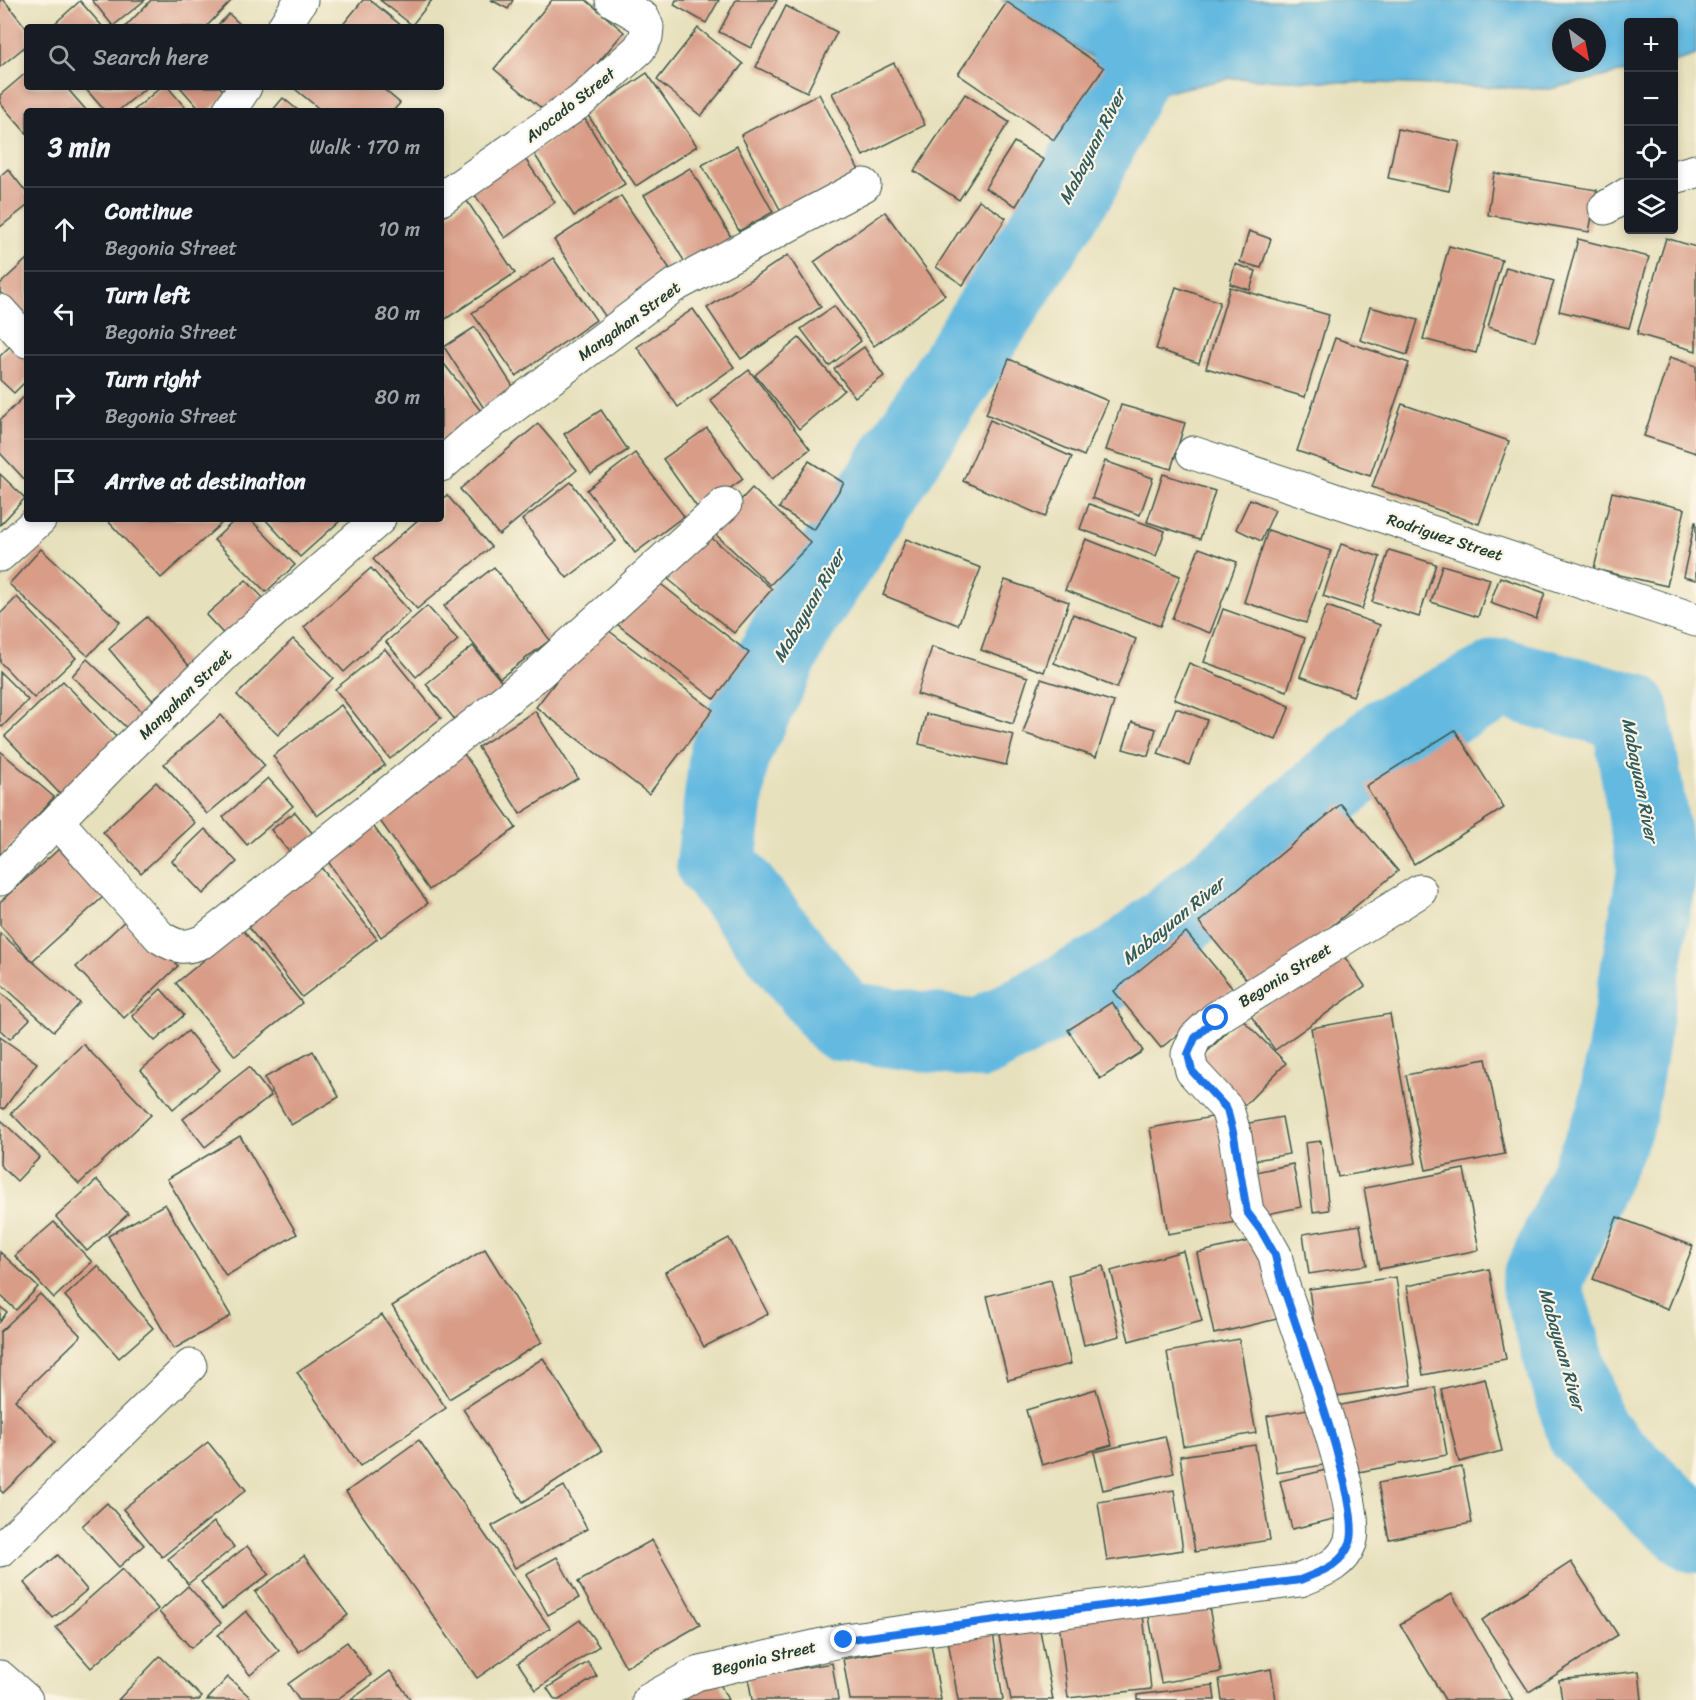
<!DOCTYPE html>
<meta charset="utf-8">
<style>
body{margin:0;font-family:Sriracha,sans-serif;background:#20242c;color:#f1f3f6}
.controls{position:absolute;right:18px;top:18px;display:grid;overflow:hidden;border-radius:6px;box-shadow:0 3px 9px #0003}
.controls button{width:54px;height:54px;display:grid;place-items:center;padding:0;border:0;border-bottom:2px solid #363941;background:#171b24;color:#f1f3f6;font:30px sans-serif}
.compass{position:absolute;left:1552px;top:18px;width:54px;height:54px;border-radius:50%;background:#171b24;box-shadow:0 3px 9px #0003;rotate:148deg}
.stop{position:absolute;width:18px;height:18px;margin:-14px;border:4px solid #1a73e8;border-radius:50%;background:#fff}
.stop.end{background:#1a73e8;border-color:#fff;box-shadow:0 2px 6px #0008}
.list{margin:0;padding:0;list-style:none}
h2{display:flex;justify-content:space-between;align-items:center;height:78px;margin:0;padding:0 24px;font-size:26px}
h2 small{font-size:20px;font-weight:400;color:#9ea1a6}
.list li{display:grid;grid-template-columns:39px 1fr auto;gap:18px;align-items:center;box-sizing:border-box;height:84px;padding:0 24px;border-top:2px solid #363941}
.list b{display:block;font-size:22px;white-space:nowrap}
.list p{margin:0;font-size:20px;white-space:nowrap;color:#9ea1a6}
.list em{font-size:20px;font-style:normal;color:#9ea1a6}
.icon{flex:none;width:33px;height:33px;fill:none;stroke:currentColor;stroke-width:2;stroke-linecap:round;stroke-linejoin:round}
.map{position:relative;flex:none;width:1696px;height:1700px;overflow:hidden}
.search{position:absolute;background:#171b24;box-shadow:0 3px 9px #0003;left:24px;top:24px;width:420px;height:66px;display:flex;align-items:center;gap:15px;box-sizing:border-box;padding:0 21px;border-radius:6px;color:#9ea1a6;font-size:22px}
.panel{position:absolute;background:#171b24;box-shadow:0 3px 9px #0003;left:24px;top:108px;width:420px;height:414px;border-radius:6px}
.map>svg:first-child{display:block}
.water{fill:#64b9e0;stroke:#427b8a;stroke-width:1.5;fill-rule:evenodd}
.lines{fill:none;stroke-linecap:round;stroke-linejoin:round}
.river{stroke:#64b9e0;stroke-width:80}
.building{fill:#d89c87}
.minor-casing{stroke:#3d5548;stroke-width:35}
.minor{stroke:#fff;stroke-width:33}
.route{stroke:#1a73e8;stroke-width:8}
.labels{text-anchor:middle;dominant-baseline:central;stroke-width:4.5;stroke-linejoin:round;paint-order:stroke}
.street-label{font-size:16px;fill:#1f3d34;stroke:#fcf5e5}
.water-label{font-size:18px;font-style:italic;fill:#305c5f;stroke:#fcf5e5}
</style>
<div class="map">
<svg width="1696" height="1700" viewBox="0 0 1696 1700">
<rect width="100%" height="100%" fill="#fcf5e5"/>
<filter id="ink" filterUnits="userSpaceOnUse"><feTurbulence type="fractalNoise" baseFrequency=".0167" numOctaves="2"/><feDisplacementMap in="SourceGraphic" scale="12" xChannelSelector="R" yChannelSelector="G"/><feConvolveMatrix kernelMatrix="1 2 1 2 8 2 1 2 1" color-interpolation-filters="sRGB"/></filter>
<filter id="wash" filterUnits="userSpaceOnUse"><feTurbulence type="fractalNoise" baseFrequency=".008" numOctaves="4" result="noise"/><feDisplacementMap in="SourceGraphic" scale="24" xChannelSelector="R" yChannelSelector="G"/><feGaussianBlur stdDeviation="1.35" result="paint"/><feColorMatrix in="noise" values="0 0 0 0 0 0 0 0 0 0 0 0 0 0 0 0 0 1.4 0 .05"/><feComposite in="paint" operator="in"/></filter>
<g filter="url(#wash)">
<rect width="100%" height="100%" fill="#e7e0bc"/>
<path class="water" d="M1002,0H1696V55L1674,62V22H1628V71L1550,89L1232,78L1151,95ZM1561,27H1597V63H1561Z"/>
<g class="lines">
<polyline class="river" points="1164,0 1078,182 795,622 729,755 716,863 841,1021 980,1039 1123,963 1236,871 1390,735 1502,678 1630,712 1657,870 1616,1118 1541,1284 1587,1433 1662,1505 1696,1533"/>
</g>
<g id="blocks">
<g class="building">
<polygon points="0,0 4,0 27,29 27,45 0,67"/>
<polygon points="92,0 145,0 113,26"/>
<polygon points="151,0 232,0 206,27 125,27"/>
<polygon points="363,0 370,0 403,27 341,27"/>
<polygon points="380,0 432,0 412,25"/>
<polygon points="491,0 513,0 508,9"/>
<polygon points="552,0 586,0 624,32 552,117 494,69"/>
<polygon points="676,0 719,0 706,23 674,5"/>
<polygon points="736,0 777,0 751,48 719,32"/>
<polygon points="80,1 103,27 55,27 53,25"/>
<polygon points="1007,2 1104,68 1054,140 958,74"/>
<polygon points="786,6 837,32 807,92 756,67"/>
<polygon points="229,14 243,27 216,27"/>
<polygon points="698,28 743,64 701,116 657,80"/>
<polygon points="894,63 925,125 863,156 832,93"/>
<polygon points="27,72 27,87 66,87 87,111 27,111 27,134 0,103 0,95"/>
<polygon points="647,73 697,146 636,186 587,114"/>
<polygon points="84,87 147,87 118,111 105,111"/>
<polygon points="161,87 168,87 188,111 133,111"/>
<polygon points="180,87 220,87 227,95 208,111 201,111"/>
<polygon points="297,87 381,87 400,103 393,111 322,111 295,89"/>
<polygon points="819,94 864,180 786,221 741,135"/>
<polygon points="965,94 1009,122 959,200 914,171"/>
<polygon points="283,98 299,111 272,111"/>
<polygon points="585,119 625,184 574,216 533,152"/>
<polygon points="1398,129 1460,142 1449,191 1388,178"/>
<polygon points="1014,142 1044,160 1016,206 985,188"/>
<polygon points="737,146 773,212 739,231 702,165"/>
<polygon points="523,156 555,202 505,238 472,191"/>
<polygon points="690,168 734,242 689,269 644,195"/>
<polygon points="8,169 27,193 27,206 0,227 0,176"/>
<polygon points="1494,173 1597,190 1589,232 1488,215"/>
<polygon points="621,196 676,278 609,322 554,240"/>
<polygon points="979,200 1006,218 963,285 936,267"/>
<polygon points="467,201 515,273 441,322 441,219"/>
<polygon points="885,212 945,295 874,346 814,262"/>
<polygon points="1249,231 1271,239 1261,268 1240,262"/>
<polygon points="1666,238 1696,247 1696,351 1637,334"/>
<polygon points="1578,239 1649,257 1629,328 1559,311"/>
<polygon points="1449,246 1502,260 1476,353 1423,339"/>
<polygon points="788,255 821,307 741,359 707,308"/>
<polygon points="553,258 596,320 516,376 472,313"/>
<polygon points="27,259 27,321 0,292 0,284"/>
<polygon points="1235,264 1256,271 1250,290 1230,284"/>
<polygon points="1506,267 1554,281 1535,341 1488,327"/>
<polygon points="1176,287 1220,302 1199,363 1156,349"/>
<polygon points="1230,287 1329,315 1305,397 1206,368"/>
<polygon points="834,306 861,341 829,366 801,329"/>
<polygon points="1370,307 1418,320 1407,355 1360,340"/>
<polygon points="693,309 734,367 678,407 637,347"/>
<polygon points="475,327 516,391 485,410 444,347"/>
<polygon points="799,338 844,390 799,429 755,375"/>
<polygon points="1335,338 1409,363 1370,476 1297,451"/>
<polygon points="12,344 27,359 27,380 14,393 0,380 0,356"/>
<polygon points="864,347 884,376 855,397 834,369"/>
<polygon points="1670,357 1696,366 1696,453 1644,436"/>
<polygon points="1009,359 1108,401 1084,456 986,414"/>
<polygon points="441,360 488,420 441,457"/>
<polygon points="749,370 810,449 772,479 710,400"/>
<polygon points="27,394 27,482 0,453 0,420"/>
<polygon points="1402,404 1509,441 1479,524 1372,487"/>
<polygon points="1121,405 1185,423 1171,469 1106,450"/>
<polygon points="601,410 628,450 591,474 564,434"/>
<polygon points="990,420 1072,457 1045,517 963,481"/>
<polygon points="538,424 577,470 499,535 460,489"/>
<polygon points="707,428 743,479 699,510 663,459"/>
<polygon points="635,453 684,516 635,553 587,490"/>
<polygon points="809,461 844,483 814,530 779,508"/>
<polygon points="1105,461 1153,478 1140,515 1092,498"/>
<polygon points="0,474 25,498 0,525"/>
<polygon points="1163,474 1215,491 1200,539 1147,522"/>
<polygon points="571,482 616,541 567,578 522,520"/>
<polygon points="752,488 811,543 770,585 712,531"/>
<polygon points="1612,492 1685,509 1667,586 1594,569"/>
<polygon points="447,495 491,547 417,609 373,559 419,519 441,519 441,500"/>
<polygon points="1250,499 1275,510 1261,541 1236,529"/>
<polygon points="1089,504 1165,531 1156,556 1080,529"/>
<polygon points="106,519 221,519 223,522 161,578"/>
<polygon points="236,519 250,519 295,565 266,592 214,540"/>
<polygon points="265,519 342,519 300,557"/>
<polygon points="1695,522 1696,522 1696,580 1683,577"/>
<polygon points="1268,530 1331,551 1306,623 1244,602"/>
<polygon points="707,534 772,589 734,633 668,579"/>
<polygon points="906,539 981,568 958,625 883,595"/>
<polygon points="1086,539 1180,576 1160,626 1065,590"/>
<polygon points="1341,544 1380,557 1362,609 1323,596"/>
<polygon points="1199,548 1237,562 1210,633 1172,619"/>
<polygon points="41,549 120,622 88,656 9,584"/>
<polygon points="1389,550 1436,564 1419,617 1372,602"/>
<polygon points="1442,565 1490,579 1478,617 1431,602"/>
<polygon points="494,567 550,640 500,678 444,606"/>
<polygon points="371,568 410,612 344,672 304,627"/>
<polygon points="1500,577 1545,593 1536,619 1490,603"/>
<polygon points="653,578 749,653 714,699 617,624"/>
<polygon points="246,580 271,606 231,642 206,615"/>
<polygon points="1005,580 1069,602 1044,672 981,650"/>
<polygon points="17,597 76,658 34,698 0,662 0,614"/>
<polygon points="427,606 458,640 416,677 386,642"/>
<polygon points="1327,606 1380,625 1353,696 1300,676"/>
<polygon points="1223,609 1305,638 1287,691 1204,662"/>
<polygon points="1073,614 1136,639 1117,688 1054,663"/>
<polygon points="147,617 190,667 152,700 109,649"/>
<polygon points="600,624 713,710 649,794 536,707"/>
<polygon points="293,639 333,678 278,735 237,695"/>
<polygon points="473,646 508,690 461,727 426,684"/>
<polygon points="932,647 1028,677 1013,724 917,694"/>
<polygon points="385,649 441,718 390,759 335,689"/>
<polygon points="87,659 147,716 131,732 72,676"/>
<polygon points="1189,663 1290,706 1276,740 1174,699"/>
<polygon points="0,672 28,700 2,727 0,725"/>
<polygon points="1041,679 1114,702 1096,757 1023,733"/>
<polygon points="63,681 118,739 60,794 5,736"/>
<polygon points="341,705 385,765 317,816 273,756"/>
<polygon points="1176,708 1207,720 1189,765 1158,754"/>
<polygon points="535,711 578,778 520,814 478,747"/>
<polygon points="926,714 1014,735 1006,765 919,744"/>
<polygon points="221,715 265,766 207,814 164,764"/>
<polygon points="1132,722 1156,729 1148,756 1123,749"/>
<polygon points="1455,730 1504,808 1414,864 1366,786"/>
<polygon points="0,751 54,797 0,858"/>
<polygon points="464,754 516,828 429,890 376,815"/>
<polygon points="268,778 293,806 247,845 223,817"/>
<polygon points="156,782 195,823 141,873 103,832"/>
<polygon points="1341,804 1398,871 1255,990 1199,922"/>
<polygon points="295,812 318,840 295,859 271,830"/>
<polygon points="369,820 428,903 381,937 322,853"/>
<polygon points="205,829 237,862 203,894 172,861"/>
<polygon points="59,849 103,897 32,961 0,925 0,902"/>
<polygon points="320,866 377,939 302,997 246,924"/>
<polygon points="130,916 178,966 124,1018 76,967"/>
<polygon points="242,929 302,1003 235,1056 176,983"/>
<polygon points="1186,932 1233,989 1161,1048 1114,991"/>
<polygon points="0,933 80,1003 54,1031 0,983"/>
<polygon points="1341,952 1365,986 1275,1050 1251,1016"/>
<polygon points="161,989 184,1015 155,1041 132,1016"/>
<polygon points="0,992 30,1019 10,1039 0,1030"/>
<polygon points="1112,1002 1143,1051 1100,1079 1068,1030"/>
<polygon points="1390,1014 1416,1163 1338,1177 1311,1028"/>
<polygon points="1241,1018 1286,1063 1245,1105 1200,1059"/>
<polygon points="188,1031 220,1070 173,1109 141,1070"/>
<polygon points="0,1037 37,1063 4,1109 0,1107"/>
<polygon points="83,1044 151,1115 79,1184 11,1113"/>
<polygon points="313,1051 339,1097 291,1125 264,1078"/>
<polygon points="1486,1059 1505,1154 1426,1170 1406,1075"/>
<polygon points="249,1067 271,1096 205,1147 183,1119"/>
<polygon points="1223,1115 1242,1221 1168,1234 1150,1128"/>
<polygon points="1282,1117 1289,1154 1245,1162 1238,1125"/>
<polygon points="1,1120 40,1157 17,1181 0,1165"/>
<polygon points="240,1136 297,1234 226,1276 167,1179"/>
<polygon points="1321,1141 1329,1210 1313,1212 1305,1143"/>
<polygon points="1293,1164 1301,1207 1254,1217 1246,1174"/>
<polygon points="1464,1169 1479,1250 1379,1269 1364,1188"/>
<polygon points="97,1180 128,1214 87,1251 56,1217"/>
<polygon points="165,1204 231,1316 174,1349 108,1236"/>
<polygon points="1617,1217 1693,1246 1668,1309 1593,1279"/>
<polygon points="54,1222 92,1262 54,1298 15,1256"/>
<polygon points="1360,1225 1367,1265 1309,1274 1303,1234"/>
<polygon points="729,1238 768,1314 704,1347 665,1272"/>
<polygon points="1258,1239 1277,1319 1214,1334 1197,1253"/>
<polygon points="485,1249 542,1342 449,1399 392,1306"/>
<polygon points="1183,1251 1202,1321 1129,1341 1111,1271"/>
<polygon points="0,1252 38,1287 16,1310 0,1295"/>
<polygon points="98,1266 153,1328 119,1358 65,1296"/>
<polygon points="1103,1266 1120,1336 1084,1345 1068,1275"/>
<polygon points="1489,1269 1506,1359 1423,1375 1407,1286"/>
<polygon points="1396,1277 1411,1385 1324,1398 1309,1289"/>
<polygon points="1051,1280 1071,1364 1008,1380 987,1296"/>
<polygon points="40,1294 81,1336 15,1400 55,1442 3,1493 0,1490 0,1332"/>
<polygon points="0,1307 7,1312 0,1322"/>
<polygon points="382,1315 446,1408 360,1466 297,1372"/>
<polygon points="1239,1339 1256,1433 1183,1446 1167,1352"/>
<polygon points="543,1358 602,1451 523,1502 463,1409"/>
<polygon points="1485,1378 1502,1451 1459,1462 1441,1389"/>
<polygon points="1435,1387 1447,1455 1348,1474 1336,1406"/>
<polygon points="1096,1389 1112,1445 1042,1465 1026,1410"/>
<polygon points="1319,1407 1329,1464 1277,1473 1267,1416"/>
<polygon points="1165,1436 1174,1473 1103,1490 1094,1452"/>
<polygon points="419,1440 550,1628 477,1678 346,1492"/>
<polygon points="208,1442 246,1490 162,1557 123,1509"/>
<polygon points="1255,1445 1270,1540 1195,1552 1180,1456"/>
<polygon points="1462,1467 1472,1523 1389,1539 1378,1483"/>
<polygon points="1326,1470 1338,1518 1292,1529 1280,1481"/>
<polygon points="564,1486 587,1529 515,1568 492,1526"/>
<polygon points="1174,1490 1183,1550 1107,1561 1098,1502"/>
<polygon points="107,1503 144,1545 119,1567 82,1526"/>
<polygon points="214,1522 234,1547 188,1584 168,1559"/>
<polygon points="652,1540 700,1625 626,1667 578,1582"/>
<polygon points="247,1546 269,1574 222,1609 201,1582"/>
<polygon points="58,1555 87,1590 53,1618 24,1583"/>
<polygon points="304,1556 348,1615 299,1652 255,1592"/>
<polygon points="557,1557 579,1598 548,1615 526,1574"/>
<polygon points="1571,1562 1618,1635 1529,1692 1482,1620"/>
<polygon points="122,1569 158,1609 91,1668 56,1628"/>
<polygon points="188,1586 221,1623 191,1648 159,1612"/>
<polygon points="1452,1594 1513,1700 1445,1700 1400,1624"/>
<polygon points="1207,1596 1221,1672 1161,1683 1147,1606"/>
<polygon points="1142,1605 1151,1689 1068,1698 1058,1614"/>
<polygon points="246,1611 279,1651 250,1675 218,1635"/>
<polygon points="1038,1619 1053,1700 1011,1700 997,1626"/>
<polygon points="580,1620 599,1646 536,1690 518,1663"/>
<polygon points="993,1633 1003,1700 958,1700 948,1640"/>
<polygon points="347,1642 371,1675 336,1700 299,1700 288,1684"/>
<polygon points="931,1644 941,1700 850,1700 843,1659"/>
<polygon points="160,1656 202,1697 199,1700 118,1700"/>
<polygon points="588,1662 597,1676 559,1700 555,1700 547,1688"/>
<polygon points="832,1663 838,1700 752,1700 748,1677"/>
<polygon points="1271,1669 1276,1700 1222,1700 1219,1679"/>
<polygon points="390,1671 411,1700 351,1700"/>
<polygon points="1639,1671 1642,1700 1562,1700 1559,1680"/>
<polygon points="228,1677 253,1700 207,1700"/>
<polygon points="717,1678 728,1700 672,1700"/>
<polygon points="1213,1685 1215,1700 1137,1700 1137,1695"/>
</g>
</g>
</g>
<g filter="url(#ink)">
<use href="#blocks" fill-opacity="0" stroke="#3d5548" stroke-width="1.5"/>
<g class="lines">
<g class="minor-casing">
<g id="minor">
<polyline points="284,27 301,0"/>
<polyline points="229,111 245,87"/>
<polyline points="1674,177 1696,171"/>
<polyline points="441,199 581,101 639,49 646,37 647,27 643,18 612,0"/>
<polyline points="1605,208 1628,194"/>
<polyline points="0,311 27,341"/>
<polyline points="1193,453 1696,620"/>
<polyline points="441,465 474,436 672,287 864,185"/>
<polyline points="0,555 40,519"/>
<path d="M57,821L160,937C177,948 185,949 204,941L540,672L725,504"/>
<polyline points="0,879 113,763 228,651 379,519"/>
<polyline points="0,1550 190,1366"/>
<polyline points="0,1677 26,1700"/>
<path d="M649,1700L696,1674L844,1640L1300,1580C1322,1571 1341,1566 1350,1543C1364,1508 1294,1321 1280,1277L1275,1255L1262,1232L1247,1212L1235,1136L1227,1109L1192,1071L1188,1054L1195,1038L1216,1018L1420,891"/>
</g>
</g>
<use href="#minor" class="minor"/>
</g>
</g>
<g class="lines" filter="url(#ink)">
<path class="route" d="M844,1640L1300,1580C1322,1571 1341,1566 1350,1543C1364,1508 1294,1322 1280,1277L1275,1255L1262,1232L1247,1212L1234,1136L1227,1109L1192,1071L1188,1054L1195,1038L1216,1018"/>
</g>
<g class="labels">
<g class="street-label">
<text transform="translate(570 105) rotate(-38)">Avocado Street</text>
<text transform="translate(629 321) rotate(-36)">Mangahan Street</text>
<text transform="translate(1445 537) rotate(18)">Rodriguez Street</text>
<text transform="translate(185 694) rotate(-44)">Mangahan Street</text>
<text transform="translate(1285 975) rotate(-32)">Begonia Street</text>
<text transform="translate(764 1658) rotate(-13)">Begonia Street</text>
</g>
<g class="water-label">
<text transform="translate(1092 147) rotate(-63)">Mabayuan River</text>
<text transform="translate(809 606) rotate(-60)">Mabayuan River</text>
<text transform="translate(1640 780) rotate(79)">Mabayuan River</text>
<text transform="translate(1173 921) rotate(-39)">Mabayuan River</text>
<text transform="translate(1562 1349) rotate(74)">Mabayuan River</text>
</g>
</g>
</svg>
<div class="controls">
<button>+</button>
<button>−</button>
<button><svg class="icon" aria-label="locate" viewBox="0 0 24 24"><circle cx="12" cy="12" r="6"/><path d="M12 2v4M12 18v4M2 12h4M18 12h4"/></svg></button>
<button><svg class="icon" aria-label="layers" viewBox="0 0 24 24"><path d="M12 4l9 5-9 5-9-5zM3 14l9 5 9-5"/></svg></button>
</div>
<svg class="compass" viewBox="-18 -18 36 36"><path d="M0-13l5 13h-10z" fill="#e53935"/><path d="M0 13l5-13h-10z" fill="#9ea1a6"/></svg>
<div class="stop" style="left:1216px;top:1018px"></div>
<div class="stop end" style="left:844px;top:1640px"></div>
<div class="search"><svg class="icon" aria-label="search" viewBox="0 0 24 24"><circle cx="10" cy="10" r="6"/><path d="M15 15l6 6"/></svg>Search here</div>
<section class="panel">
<h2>3 min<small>Walk · 170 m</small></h2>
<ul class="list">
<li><svg class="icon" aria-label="ahead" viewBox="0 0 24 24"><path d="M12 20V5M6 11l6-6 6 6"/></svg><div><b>Continue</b><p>Begonia Street</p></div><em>10 m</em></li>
<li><svg class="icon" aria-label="left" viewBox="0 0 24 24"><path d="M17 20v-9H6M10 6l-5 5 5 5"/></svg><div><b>Turn left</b><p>Begonia Street</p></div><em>80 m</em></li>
<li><svg class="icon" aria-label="right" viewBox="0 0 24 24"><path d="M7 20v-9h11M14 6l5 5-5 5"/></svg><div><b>Turn right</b><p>Begonia Street</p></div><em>80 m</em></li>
<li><svg class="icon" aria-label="arrive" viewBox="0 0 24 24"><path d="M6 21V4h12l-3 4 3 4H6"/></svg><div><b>Arrive at destination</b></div></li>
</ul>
</section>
</div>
